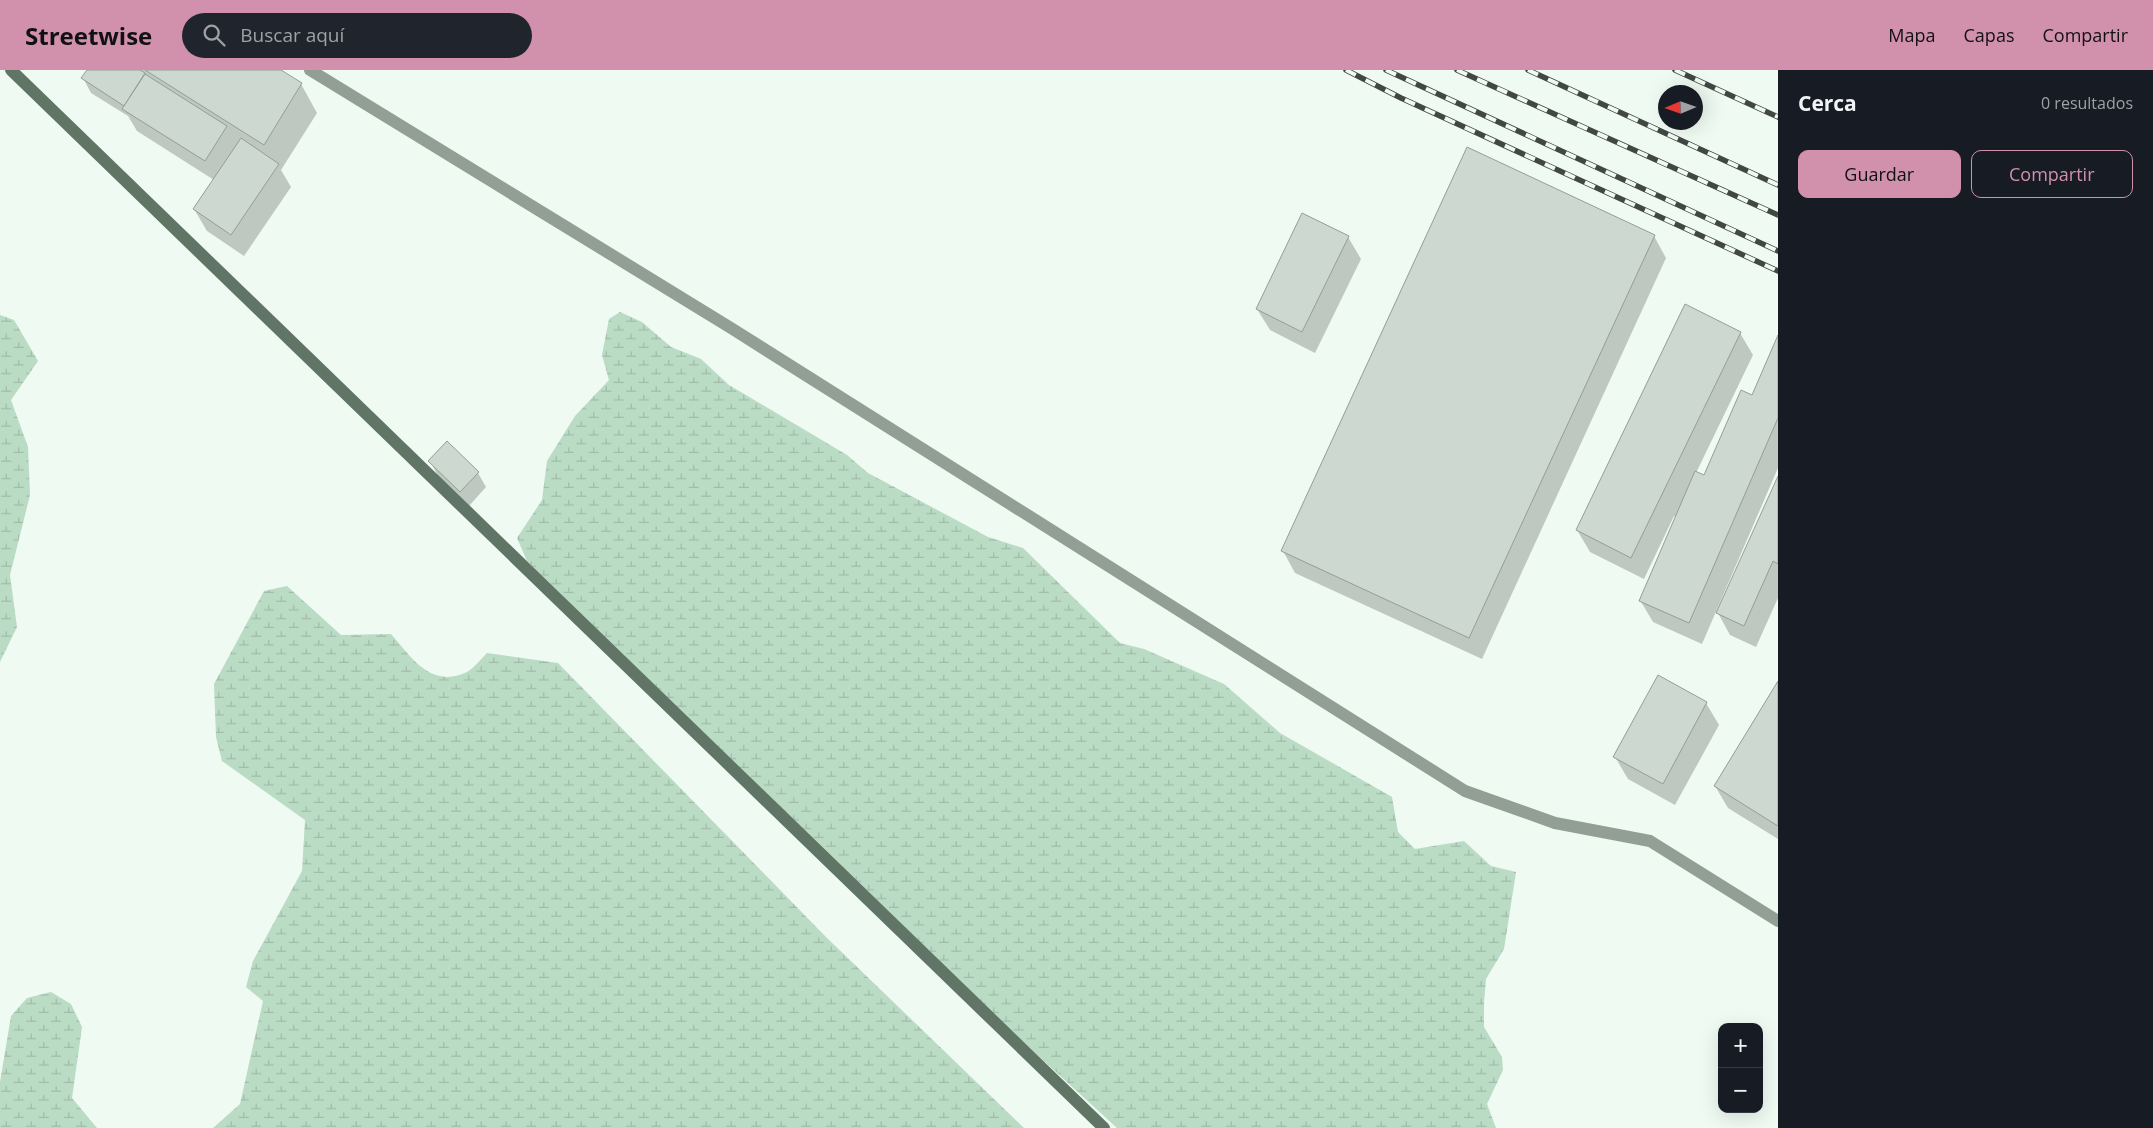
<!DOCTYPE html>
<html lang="es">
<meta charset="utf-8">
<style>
body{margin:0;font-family:"Open Sans",sans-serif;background:#20242c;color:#f1f3f6}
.controls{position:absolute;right:15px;bottom:15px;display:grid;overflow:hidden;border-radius:10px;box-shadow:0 5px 20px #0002}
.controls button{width:45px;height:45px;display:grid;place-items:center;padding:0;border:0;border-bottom:1px solid #363941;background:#171b24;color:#f1f3f6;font:25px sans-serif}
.compass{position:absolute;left:1658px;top:15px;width:45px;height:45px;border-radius:50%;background:#171b24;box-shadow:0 5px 20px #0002;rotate:268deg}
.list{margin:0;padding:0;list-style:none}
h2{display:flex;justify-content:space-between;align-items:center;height:65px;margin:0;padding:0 20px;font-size:21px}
h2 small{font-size:16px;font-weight:400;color:#9ea1a6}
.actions{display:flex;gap:10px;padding:15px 20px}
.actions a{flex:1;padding:11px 0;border:1px solid #d190ab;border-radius:10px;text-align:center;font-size:18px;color:#d190ab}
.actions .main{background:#d190ab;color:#111}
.icon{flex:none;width:28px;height:28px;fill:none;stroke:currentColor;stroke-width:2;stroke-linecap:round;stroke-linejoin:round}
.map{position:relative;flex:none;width:1778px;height:1058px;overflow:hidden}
header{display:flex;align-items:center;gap:30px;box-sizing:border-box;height:70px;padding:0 25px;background:#d190ab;color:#111}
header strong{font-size:24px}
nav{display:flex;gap:28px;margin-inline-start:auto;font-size:18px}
.search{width:350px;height:45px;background:#20242c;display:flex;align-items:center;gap:12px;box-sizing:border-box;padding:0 18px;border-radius:28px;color:#9ea1a6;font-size:19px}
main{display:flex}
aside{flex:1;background:#171b24}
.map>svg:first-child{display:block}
.wetland{fill:url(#wetland-marsh)}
.shadow{fill:#0003}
.building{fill:#cdd8d0;stroke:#939e96}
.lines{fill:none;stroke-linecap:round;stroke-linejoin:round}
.service{stroke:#919f95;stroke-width:12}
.secondary{stroke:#617567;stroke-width:12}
.rail-casing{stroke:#424743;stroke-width:5.5}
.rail{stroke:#eefaf2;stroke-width:4;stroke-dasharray:11;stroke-linecap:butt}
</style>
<header>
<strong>Streetwise</strong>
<div class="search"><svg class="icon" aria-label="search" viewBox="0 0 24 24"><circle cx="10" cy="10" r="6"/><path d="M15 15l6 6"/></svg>Buscar aquí</div>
<nav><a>Mapa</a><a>Capas</a><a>Compartir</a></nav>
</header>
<main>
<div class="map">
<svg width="1778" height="1058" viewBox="0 0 1778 1058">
<defs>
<pattern id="wetland-marsh" width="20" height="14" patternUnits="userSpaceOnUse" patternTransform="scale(1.25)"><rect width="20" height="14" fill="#badbc4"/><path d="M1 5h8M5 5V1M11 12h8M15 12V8" fill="none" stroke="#a0bca9"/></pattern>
</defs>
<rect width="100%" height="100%" fill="#eefaf2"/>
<g class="wetland">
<polygon points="620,242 642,252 671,277 701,289 729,315 847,385 868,403 988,467 1023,478 1120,573 1144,579 1224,614 1280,663 1392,727 1398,762 1415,779 1464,771 1491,796 1516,802 1504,879 1486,909 1484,933 1484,957 1502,987 1503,1000 1487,1034 1496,1058 1117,1058 959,913 527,491 517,468 542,430 547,391 575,346 609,310 602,285 609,249"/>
<polygon points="0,245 14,250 38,291 11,330 28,377 30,425 10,505 17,557 0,592"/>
<path d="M287,516L341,565L391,564C412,588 431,619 467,602C474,598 481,589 487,583L558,593L826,867L1024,1058H213L240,1034L263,931L246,917L253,891L302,801L305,750L222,691L216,667L214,614L264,521Z"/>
<polygon points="51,922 71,934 82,957 72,1028 97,1058 0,1058 0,1012 11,946 27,928"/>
</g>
<g class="shadow">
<polygon points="88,0 278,0 301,14 317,43 281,100 291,117 244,186 207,161 194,139 214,110 137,61 128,46 91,23 83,8"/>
<polygon points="1654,166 1666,188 1482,589 1295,503 1283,481"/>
<polygon points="1348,167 1361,189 1315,283 1270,260 1257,239"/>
<polygon points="1740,263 1753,285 1696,403 1705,406 1753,326 1778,268 1778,398 1702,574 1653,552 1640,530 1676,447 1674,446 1644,509 1590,482 1577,460"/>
<polygon points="430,391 478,403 486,417 469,436 438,406"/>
<polygon points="1778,409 1778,528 1756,577 1730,565 1718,543"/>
<polygon points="1778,614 1778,769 1728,738 1715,716"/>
<polygon points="1706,633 1719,655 1675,735 1628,709 1615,687"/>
</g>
<g class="building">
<polygon points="87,0 140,0 145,3 124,36 81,8"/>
<polygon points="145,0 281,0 302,13 264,75"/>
<polygon points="145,4 227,56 205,91 122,39"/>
<polygon points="241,68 279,94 231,165 193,139"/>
<polygon points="1467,77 1655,165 1469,568 1281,481"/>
<polygon points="1302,143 1349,166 1302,262 1256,239"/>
<polygon points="1685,234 1741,262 1631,488 1576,460"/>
<polygon points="1778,265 1778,348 1689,553 1639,531 1695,401 1704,405 1741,320 1752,325"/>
<polygon points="447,371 479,402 460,422 428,391"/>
<polygon points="1778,406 1778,494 1773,491 1744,556 1716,543"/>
<polygon points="1658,605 1707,632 1663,714 1613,687"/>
<polygon points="1778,611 1778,756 1714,716"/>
</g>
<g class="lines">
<polyline class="service" points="310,0 731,258 1465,721 1555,753 1650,771 1778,851"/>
<polyline class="secondary" points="11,0 1104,1058"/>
<g class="rail-casing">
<g id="rail">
<polyline points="1346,0 1401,28 1778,201"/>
<polyline points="1386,0 1778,181"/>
<polyline points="1457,0 1778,145"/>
<polyline points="1528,0 1778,115"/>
<polyline points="1675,0 1778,47"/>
</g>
</g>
<use href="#rail" class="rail"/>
</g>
</svg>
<div class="controls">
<button>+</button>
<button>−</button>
</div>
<svg class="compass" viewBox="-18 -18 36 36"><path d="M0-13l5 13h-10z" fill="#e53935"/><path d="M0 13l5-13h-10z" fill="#9ea1a6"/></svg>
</div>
<aside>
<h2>Cerca<small>0 resultados</small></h2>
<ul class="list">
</ul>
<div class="actions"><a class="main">Guardar</a><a>Compartir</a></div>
</aside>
</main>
